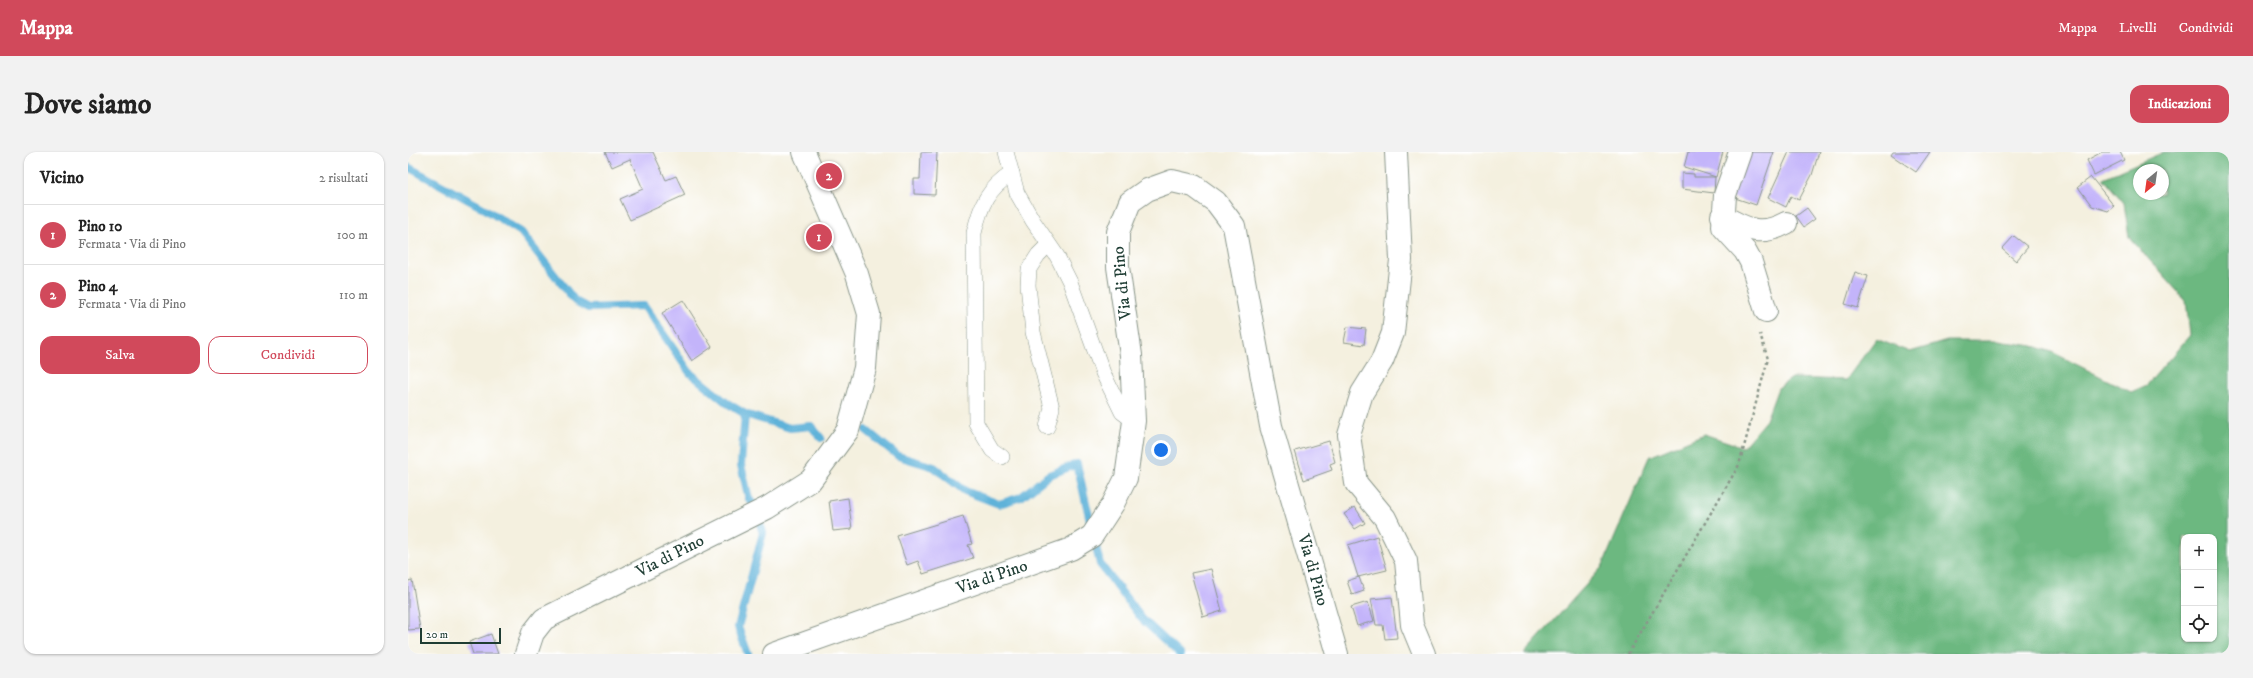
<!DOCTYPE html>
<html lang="it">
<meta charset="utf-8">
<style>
body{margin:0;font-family:"IM FELL DW Pica",serif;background:#f2f2f2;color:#222}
.controls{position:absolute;right:12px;bottom:12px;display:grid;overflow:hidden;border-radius:8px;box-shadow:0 1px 3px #0004}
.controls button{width:36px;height:36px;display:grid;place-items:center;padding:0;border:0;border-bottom:1px solid #e0e0e0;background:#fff;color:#222;font:20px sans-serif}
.compass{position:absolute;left:1725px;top:12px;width:36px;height:36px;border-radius:50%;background:#fff;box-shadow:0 1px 3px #0004;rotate:209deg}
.scale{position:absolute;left:12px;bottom:10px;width:81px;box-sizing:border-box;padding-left:4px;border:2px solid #1f3d34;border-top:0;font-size:11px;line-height:14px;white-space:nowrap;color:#1f3d34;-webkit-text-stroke:3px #fff;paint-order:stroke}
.you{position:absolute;left:753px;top:298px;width:14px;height:14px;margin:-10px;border:3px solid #fff;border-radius:50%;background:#1a73e8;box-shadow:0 0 0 6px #1a73e833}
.badge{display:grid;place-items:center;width:26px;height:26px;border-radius:50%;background:#d1495b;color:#fff;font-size:13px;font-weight:700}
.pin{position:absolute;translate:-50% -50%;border:2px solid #fff;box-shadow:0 1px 4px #0006}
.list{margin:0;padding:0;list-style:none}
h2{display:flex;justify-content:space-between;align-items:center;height:52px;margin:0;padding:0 16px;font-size:17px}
h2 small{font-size:13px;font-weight:400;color:#767676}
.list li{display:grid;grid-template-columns:26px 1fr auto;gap:12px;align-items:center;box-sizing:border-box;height:60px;padding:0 16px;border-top:1px solid #e0e0e0}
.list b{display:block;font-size:15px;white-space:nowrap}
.list p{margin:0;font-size:13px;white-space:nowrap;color:#767676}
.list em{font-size:13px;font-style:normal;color:#767676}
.actions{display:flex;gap:8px;padding:12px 16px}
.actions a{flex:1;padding:9px 0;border:1px solid #d1495b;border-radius:12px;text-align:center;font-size:14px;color:#d1495b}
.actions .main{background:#d1495b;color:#fff}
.icon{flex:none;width:22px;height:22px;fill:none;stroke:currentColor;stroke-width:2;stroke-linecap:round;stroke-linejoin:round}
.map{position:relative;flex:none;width:1821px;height:502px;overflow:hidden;border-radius:12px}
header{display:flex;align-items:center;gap:24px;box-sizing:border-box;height:56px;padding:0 20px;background:#d1495b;color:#fff}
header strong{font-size:19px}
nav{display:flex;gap:22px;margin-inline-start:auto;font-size:14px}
.intro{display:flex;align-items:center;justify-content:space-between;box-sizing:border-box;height:96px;padding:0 24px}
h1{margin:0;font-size:28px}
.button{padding:10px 18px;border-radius:12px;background:#d1495b;color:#fff;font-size:14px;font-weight:700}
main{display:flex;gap:24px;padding:0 24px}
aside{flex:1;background:#fff;border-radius:12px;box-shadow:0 1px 3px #0004}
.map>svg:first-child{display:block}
.forest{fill:#6cb880;stroke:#467a5a;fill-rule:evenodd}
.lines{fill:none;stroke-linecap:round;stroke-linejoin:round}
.stream{stroke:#5eb2d9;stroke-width:8}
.building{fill:#c3b4fa}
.service-casing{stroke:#8a968a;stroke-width:16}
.minor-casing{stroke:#8a968a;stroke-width:24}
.tertiary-casing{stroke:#8a968a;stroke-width:24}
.path{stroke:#8a968a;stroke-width:2.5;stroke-dasharray:3 3;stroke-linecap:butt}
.service{stroke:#fff;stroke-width:15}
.minor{stroke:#fff;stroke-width:22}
.tertiary{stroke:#fff;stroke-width:22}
.labels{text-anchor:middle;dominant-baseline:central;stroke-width:3.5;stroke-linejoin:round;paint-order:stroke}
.street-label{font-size:17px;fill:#1f3d34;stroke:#fff}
</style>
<header>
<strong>Mappa</strong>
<nav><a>Mappa</a><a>Livelli</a><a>Condividi</a></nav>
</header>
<div class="intro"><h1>Dove siamo</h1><a class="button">Indicazioni</a></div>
<main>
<aside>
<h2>Vicino<small>2 risultati</small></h2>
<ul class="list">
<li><span class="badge">1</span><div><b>Pino 10</b><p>Fermata · Via di Pino</p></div><em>100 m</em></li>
<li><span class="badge">2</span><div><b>Pino 4</b><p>Fermata · Via di Pino</p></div><em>110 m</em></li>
</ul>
<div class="actions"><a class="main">Salva</a><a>Condividi</a></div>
</aside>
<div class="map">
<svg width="1821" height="502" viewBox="0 0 1821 502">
<rect width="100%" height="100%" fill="#fff"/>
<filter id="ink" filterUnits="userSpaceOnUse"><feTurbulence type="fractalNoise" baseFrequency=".025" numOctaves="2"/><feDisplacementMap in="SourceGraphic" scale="8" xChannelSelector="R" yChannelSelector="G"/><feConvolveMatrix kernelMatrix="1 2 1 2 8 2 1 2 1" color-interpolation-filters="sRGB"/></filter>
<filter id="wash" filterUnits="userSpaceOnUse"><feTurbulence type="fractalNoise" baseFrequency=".012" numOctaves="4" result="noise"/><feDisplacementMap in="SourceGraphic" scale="16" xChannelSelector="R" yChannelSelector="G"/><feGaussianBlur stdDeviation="0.9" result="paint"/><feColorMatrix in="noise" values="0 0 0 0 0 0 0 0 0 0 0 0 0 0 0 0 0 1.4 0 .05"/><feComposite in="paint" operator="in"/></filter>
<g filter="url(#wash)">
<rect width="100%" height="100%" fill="#f4f0df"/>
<path class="forest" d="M1756,0H1821V502H1116L1194,415L1241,305L1296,282L1335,295L1358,268L1370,236L1384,226L1438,228L1468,187L1502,200L1539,189H1590L1626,194L1644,200L1723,240L1739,233L1782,183L1778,149L1721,85L1716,51L1695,26ZM1731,18H1755V42H1731ZM1776,385H1806V487H1776Z"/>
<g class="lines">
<g class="stream">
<polyline points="0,15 77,57 113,80 167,149 180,156 236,154 282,221 319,251 337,262 382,276 403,274 413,286"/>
<polyline points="337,262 333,313 341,347 346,353 355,381 330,475 340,502"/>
<polyline points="458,278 490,304 526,315 557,339 591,352 613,345 641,323 669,312 692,412 734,467 772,502"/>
</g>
</g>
<g id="blocks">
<g class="building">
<polygon points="197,0 245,0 258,28 268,24 277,43 222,68 212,47 235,37 222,7 204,15"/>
<polygon points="513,0 529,0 527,43 506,42 506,27 512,27"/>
<polygon points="1280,0 1315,0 1308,25 1276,15"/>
<polygon points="1340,0 1366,0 1348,53 1324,45"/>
<polygon points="1381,0 1411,0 1404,23 1391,48 1383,44 1378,55 1360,46"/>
<polygon points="1485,0 1522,0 1508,20 1483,3"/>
<polygon points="1694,0 1712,0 1716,8 1686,23 1679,8"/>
<polygon points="1274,21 1286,22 1286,25 1307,25 1306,41 1274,37"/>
<polygon points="1683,25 1706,54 1700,59 1684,54 1670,35"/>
<polygon points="1399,56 1407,67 1396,75 1388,64"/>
<polygon points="1606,84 1620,95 1608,109 1594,97"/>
<polygon points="1447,120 1460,124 1450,156 1437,152"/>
<polygon points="275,148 304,195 284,209 254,161"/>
<polygon points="939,175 958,177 956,193 936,190"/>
<polygon points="921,289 927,310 922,312 924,318 896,328 887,299"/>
<polygon points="440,346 444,377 425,379 421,349"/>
<polygon points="947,355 957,371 947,377 936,362"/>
<polygon points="555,364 564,392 560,393 565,406 515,422 510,409 499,413 489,384"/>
<polygon points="969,384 979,418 950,425 940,393"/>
<polygon points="803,417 814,459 795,465 783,421"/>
<polygon points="951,425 956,439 944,443 939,429"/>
<polygon points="4,428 12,477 0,478 0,429"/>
<polygon points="984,445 989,486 977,487 975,473 968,473 963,447"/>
<polygon points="960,450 966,469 949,474 943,455"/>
<polygon points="83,482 90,502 65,502 61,490"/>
</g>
</g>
</g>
<g filter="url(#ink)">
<use href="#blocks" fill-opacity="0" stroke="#8a968a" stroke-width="1"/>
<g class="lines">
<g class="service-casing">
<g id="service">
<polyline points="598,0 609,41 625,69 649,104 662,130 695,221 714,260 726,269"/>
<polyline points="639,275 644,256 625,180 620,133 621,117 630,103 640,93"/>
<path d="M594,305L584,298L568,271L566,81C573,52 579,38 604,21"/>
</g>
</g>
<g class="minor-casing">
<g id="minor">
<polyline points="988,0 993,108 985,181 974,209 954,241 941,283 948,331 977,366 998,409 1004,473 1016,502"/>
<polyline points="1332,0 1317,43 1315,75 1337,99 1343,110 1358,159"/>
<path d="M1314,64C1339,77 1352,85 1378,71"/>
</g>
</g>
<g class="tertiary-casing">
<g id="tertiary">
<polyline points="118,502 125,481 136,467 359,356 403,328 440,278 457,216 461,162 449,122 396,0"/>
<polyline points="366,502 663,397 684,384 705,352 718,326 726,269 723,203 710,115 710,80 722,50 739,38 764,29 786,34 808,50 826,74 863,274 929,502"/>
</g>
</g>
<polyline class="path" points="1220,502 1331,313 1360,207 1352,182"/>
<use href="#service" class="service"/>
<use href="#minor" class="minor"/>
<use href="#tertiary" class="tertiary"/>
</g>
</g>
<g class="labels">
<g class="street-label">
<text transform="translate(714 131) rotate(-96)">Via di Pino</text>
<text transform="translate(262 404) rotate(-27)">Via di Pino</text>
<text transform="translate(905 418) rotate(74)">Via di Pino</text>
<text transform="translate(584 425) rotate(-19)">Via di Pino</text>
</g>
</g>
</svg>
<div class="controls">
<button>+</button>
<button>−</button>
<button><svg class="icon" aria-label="locate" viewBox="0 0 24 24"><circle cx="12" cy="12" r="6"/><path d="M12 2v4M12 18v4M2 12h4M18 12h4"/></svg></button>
</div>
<svg class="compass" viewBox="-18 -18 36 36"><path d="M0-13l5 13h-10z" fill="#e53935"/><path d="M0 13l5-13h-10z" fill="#767676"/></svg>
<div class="scale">20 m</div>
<div class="you"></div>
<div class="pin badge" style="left:411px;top:85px">1</div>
<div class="pin badge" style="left:421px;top:24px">2</div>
</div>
</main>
